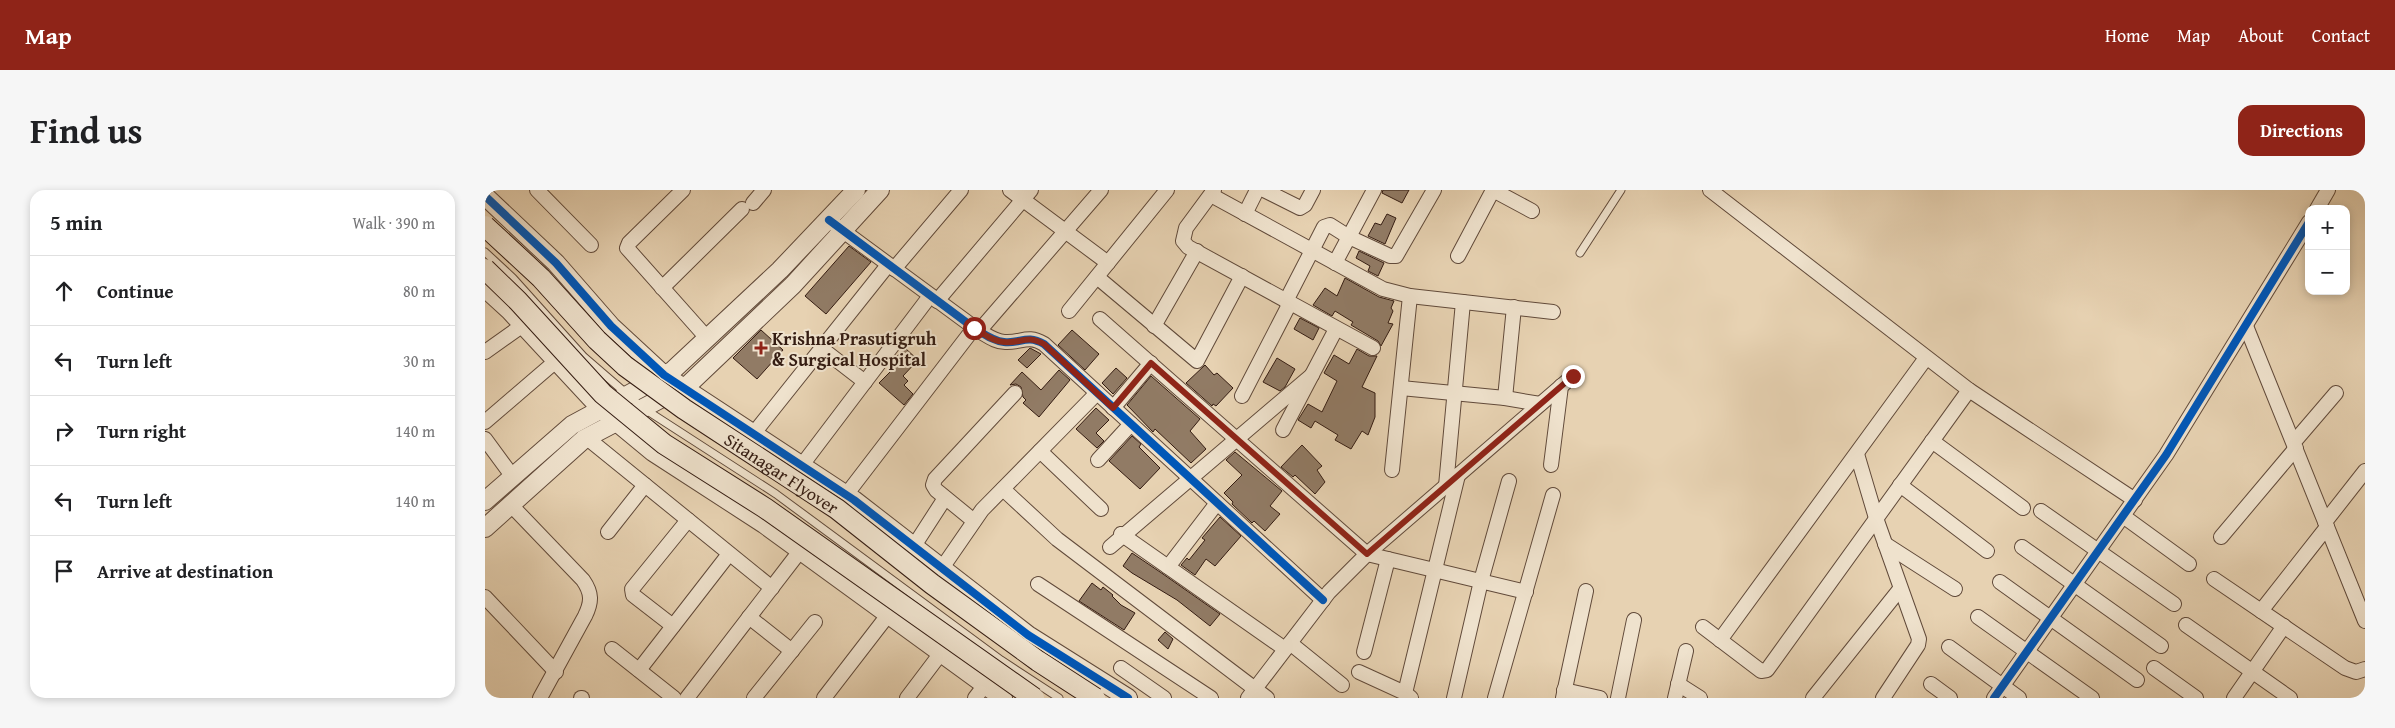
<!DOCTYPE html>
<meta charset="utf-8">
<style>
body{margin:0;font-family:"Gentium Book Plus",serif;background:#f6f6f6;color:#202124}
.controls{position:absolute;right:15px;top:15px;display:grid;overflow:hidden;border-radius:10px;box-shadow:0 2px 8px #0003}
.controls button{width:45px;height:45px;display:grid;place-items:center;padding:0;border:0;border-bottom:1px solid #e0e0e0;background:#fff;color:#202124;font:25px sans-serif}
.stop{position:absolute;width:15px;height:15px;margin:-11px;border:4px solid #8f2418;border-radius:50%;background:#fff}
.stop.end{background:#8f2418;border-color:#fff;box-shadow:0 1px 5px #0008}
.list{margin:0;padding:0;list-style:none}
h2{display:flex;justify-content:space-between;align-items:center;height:65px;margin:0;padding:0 20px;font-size:21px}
h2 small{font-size:16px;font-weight:400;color:#757577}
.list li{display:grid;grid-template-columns:32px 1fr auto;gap:15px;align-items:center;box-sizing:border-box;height:70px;padding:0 20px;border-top:1px solid #e0e0e0}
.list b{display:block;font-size:19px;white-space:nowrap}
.list em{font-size:16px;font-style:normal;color:#757577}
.icon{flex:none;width:28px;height:28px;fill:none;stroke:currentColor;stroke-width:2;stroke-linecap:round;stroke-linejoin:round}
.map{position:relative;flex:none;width:1880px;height:508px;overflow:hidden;border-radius:15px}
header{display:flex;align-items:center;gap:30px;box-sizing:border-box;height:70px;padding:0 25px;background:#8f2418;color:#fff}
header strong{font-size:24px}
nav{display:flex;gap:28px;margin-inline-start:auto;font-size:18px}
.intro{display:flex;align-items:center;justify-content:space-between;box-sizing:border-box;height:120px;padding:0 30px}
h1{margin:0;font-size:35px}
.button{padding:12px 22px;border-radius:15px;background:#8f2418;color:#fff;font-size:18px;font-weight:700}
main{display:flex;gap:30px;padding:0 30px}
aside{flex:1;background:#fff;border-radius:15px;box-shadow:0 2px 8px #0003}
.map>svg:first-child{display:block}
.building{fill:#917b65;stroke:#341c12}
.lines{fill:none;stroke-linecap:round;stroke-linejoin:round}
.service-casing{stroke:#614a3a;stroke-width:9}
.minor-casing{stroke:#614a3a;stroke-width:16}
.tertiary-casing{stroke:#614a3a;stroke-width:20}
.service{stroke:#efe2cd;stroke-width:7}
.minor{stroke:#efe2cd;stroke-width:14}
.tertiary{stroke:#efe2cd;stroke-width:18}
.secondary-bridge-casing{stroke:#341c12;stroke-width:22;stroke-linecap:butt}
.secondary-bridge{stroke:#efe2cd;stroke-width:20}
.cycleway-casing{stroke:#efe2cd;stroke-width:11}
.cycleway{stroke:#0057b8;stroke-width:8}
.route{stroke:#8f2418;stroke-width:6}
.poi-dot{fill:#8f2418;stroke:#efe2cd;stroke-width:2}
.labels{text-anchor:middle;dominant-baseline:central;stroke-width:4;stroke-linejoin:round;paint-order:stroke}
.poi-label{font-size:18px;font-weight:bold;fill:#341c12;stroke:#efe2cd;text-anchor:start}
.street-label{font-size:18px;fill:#341c12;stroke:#efe2cd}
</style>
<header>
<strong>Map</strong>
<nav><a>Home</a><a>Map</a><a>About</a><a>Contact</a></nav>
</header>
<div class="intro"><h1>Find us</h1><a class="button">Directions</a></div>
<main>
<aside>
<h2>5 min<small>Walk · 390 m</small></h2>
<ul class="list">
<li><svg class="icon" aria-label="ahead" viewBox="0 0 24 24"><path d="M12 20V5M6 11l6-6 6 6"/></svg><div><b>Continue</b></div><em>80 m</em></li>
<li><svg class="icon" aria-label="left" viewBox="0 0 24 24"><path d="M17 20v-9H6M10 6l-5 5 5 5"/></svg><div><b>Turn left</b></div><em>30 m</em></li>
<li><svg class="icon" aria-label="right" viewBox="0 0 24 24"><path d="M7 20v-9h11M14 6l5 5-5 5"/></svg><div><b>Turn right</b></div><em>140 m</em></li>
<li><svg class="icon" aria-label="left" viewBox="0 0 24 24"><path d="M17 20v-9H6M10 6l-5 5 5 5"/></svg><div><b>Turn left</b></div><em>140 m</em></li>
<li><svg class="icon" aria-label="arrive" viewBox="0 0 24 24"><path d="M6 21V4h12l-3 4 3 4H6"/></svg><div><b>Arrive at destination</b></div></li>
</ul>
</aside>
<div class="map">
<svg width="1880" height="508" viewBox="0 0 1880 508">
<rect width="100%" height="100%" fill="#e7d2b2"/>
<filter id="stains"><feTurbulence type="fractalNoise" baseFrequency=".004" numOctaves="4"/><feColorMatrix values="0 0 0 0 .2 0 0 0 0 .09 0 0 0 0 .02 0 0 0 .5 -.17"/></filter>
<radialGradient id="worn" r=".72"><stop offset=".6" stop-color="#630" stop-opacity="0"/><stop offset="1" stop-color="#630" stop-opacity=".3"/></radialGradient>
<g class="building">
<polygon points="898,0 924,0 917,13 897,3"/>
<polygon points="902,24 911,28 900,54 883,46 890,33 896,35"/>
<polygon points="364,56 386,72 341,124 320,106"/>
<polygon points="874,61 899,73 893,86 883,81 885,76 871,68"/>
<polygon points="860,88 894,107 909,111 906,118 908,121 903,133 908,134 896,156 893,151 866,135 868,132 850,121 847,126 828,115 840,98 852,106"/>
<polygon points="815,128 834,138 828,150 809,139"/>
<polygon points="276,140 298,160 272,189 248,168"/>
<polygon points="587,140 614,164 600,180 573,155"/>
<polygon points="420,158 433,170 418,186 423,191 419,195 428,204 419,215 394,193 416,171 411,167"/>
<polygon points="545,158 556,164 542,178 533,170"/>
<polygon points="872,159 884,166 892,166 877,197 890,203 890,227 883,245 877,241 866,259 850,250 853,245 830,231 826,238 813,230 823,214 837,222 852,191 839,183 849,165 864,174"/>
<polygon points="792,168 810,179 800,197 795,201 778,192"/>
<polygon points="720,175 729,185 732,183 748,198 731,216 728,214 727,216 701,193"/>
<polygon points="631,178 642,188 628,204 617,193"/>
<polygon points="574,180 585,190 554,227 538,213 541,210 538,207 536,197 531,194 525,195 537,182 556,200"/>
<polygon points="666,186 715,229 705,241 721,259 706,273 670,239 668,242 642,215"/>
<polygon points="611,218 624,230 611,243 619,251 612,258 591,239"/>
<polygon points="647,246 656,254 654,257 675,278 655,299 624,271"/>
<polygon points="817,255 837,276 832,280 840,292 830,304 810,285 808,287 796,277"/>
<polygon points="750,262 797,301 785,316 795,324 780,341 769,331 767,333 747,314 748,312 739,303 757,285 741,270"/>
<polygon points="735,327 756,346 730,376 721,369 710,385 696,375 702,368 704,370 720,350 717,348"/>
<polygon points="647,363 678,384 735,424 725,436 692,410 647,383 638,376"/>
<polygon points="607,393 616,400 618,397 628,405 627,406 636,415 650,423 639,440 594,411"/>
<polygon points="680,442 688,449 683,459 673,450"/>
</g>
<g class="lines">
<g class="service-casing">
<g id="service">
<polyline points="0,62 28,88 99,167 158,218 291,304 516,470 574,508"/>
<polyline points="1095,63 1136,0"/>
</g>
</g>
<g class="minor-casing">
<g id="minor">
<polyline points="52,0 106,55"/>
<polyline points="198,0 144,53 142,58 222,148"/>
<polyline points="525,0 623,73"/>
<polyline points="729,0 701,38 698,51 703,57 888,158"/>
<polyline points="779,0 815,18 820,15 828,0"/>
<polyline points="1008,0 1047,21"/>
<polyline points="1225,0 1484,200 1650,310"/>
<polyline points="726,5 898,99 925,106 1068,122"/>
<polyline points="268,13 279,0"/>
<polyline points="1832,19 1843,0"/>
<polyline points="760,24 772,0"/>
<path d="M350,35L494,141C503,146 511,152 520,152C537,153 542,144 559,154L838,410"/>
<polyline points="973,66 1008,0"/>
<polyline points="850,73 889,0"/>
<polyline points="409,79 476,0"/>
<polyline points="612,87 712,171 757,86"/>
<polyline points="177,98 257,19"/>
<polyline points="452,111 546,0"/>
<polyline points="801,111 839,37 845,35 864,47 905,66 911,66 949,0"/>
<polyline points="584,121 682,0"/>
<polyline points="615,129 882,364 1041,402"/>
<polyline points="669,136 712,61"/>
<polyline points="1761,136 1880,431"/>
<polyline points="494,141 616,0"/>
<polyline points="336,158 380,192"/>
<polyline points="0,162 38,135"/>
<polyline points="916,198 1020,208 1055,214"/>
<polyline points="757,206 805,113"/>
<polyline points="1020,208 1029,117"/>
<polyline points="628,218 666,173"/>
<polyline points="0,232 71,171"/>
<polyline points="798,240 851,139"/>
<polyline points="269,243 403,75"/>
<polyline points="102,248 287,398"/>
<polyline points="0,249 28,287"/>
<polyline points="1447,251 1538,318"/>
<polyline points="1809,252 1851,203"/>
<polyline points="555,261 616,319"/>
<polyline points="1372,264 1391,328 1434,449 1433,455 1398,508"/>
<polyline points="613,270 646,234"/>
<polyline points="317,275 445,106"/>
<polyline points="1066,275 1076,196"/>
<polyline points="907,280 925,106"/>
<polyline points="1415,295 1502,361"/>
<polyline points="961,296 978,112"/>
<polyline points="518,299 572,349 782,508"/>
<polyline points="361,305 489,138"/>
<path d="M26,315L98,390C107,403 107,412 100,426L55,508"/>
<polyline points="1556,321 1689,414"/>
<polyline points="1638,326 1704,374"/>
<polyline points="489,331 451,300 448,295 450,289 530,203"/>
<polyline points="1840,332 1880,281"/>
<polyline points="123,342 160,295"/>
<polyline points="636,344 800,459"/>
<polyline points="1736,347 1811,258"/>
<polyline points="1400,354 1470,399"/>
<polyline points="429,356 460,308"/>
<polyline points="625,357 827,185"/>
<polyline points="1537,357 1676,456"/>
<polyline points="683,377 732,313"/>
<polyline points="457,378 497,320 612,203"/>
<polyline points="1729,389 1860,478 1871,482 1880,479"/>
<polyline points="1515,392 1652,490"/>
<polyline points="553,394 726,508"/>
<polyline points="0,407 71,482"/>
<polyline points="1776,421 1842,337"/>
<polyline points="264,427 307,461"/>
<polyline points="1493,427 1607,508"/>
<polyline points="1701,435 1805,508"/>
<polyline points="188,436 148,405 147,399 203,330"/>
<polyline points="1218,437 1276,481 1282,480 1484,200"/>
<polyline points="1235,450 1441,168"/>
<polyline points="805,453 857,495"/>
<polyline points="1464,457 1534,508"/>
<polyline points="127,459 189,508"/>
<polyline points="879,462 903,369"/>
<polyline points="636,478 679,508"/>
<polyline points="1669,478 1711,508"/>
<polyline points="154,480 244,364"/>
<polyline points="874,482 920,503 926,508"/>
<polyline points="1193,494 1215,508"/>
<polyline points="1446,494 1465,508"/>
<polyline points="1079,500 1115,508"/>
<polyline points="920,503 973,285"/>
<polyline points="96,508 97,508"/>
<polyline points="202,508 315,361"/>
<polyline points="269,508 330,432"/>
<polyline points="339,508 403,425"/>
<polyline points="422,508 456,463"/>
<polyline points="490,508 500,495"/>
<polyline points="763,508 844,402 882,364 1088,186"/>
<polyline points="969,508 996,391 1024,291"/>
<polyline points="1010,508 1068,305"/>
<polyline points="1078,508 1101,401"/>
<polyline points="1133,508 1149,430"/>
<polyline points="1190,508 1201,461"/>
<polyline points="1328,508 1415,399"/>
<polyline points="1509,508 1681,265 1824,32"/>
<polyline points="1749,508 1799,436"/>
</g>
</g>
<g class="tertiary-casing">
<g id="tertiary">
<polyline points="0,6 71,73 126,136 179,185 369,310 543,445 643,508"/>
<polyline points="0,98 25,121 116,219 168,262 279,334 518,508"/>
<polyline points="0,311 87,235 187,181 295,80 371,0"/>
<polyline points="0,338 99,249 204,194 308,95 395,0"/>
</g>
</g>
<use href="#service" class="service"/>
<use href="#minor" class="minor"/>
<use href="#tertiary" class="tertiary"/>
<g class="secondary-bridge-casing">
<g id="secondary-bridge">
<path id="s1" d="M0,36L56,88L112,150L140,176L199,219L352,319L447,394L553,471L610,508"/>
<polyline points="0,79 33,111 118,204 179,254 280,318 549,508"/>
</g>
</g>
<use href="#secondary-bridge" class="secondary-bridge"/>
<g class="cycleway-casing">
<g id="cycleway">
<polyline points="0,6 71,73 126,136 179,185 369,310 543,445 643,508"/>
<path d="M344,30L489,138C499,144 508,151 519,152C536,154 541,144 559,154L838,410"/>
<polyline points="1509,508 1681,265 1824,32"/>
</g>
</g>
<use href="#cycleway" class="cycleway"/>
</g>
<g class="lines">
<path class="route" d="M489,138C498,144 508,151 519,152C536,154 541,144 559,154L628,218L666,173L882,364L1088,186"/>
</g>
<path class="poi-dot" d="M273.5 150.5h5v5h5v5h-5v5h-5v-5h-5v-5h5z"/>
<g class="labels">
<g class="poi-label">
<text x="287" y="148">Krishna Prasutigruh<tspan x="287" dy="21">&amp; Surgical Hospital</tspan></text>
</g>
<g class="street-label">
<text stroke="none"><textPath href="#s1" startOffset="388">Sitanagar Flyover</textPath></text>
</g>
</g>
<rect width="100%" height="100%" filter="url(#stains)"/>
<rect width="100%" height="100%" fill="url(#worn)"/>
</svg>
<div class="controls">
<button>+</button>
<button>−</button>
</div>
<div class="stop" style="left:489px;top:138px"></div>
<div class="stop end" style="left:1088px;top:186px"></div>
</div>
</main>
